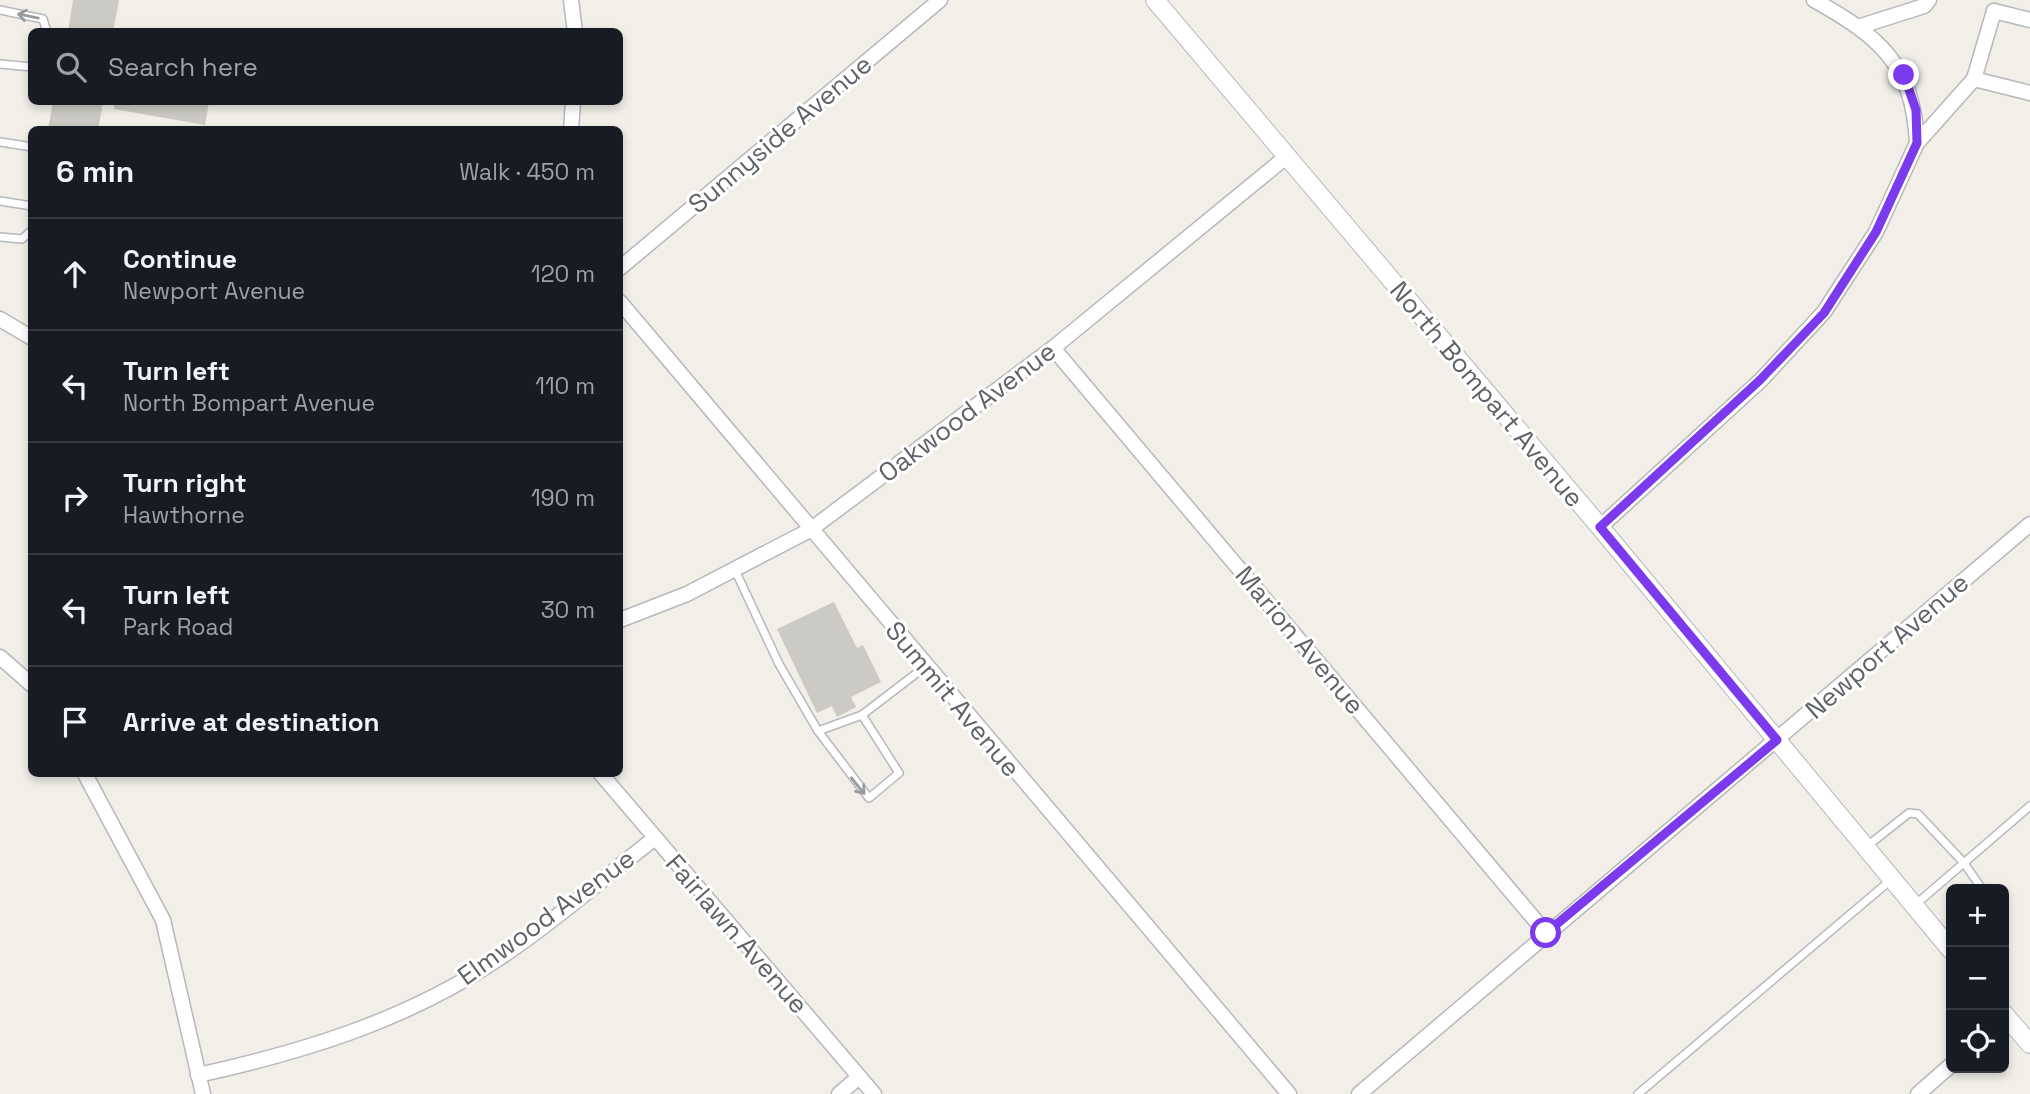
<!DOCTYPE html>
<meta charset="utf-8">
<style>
body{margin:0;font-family:"Space Grotesk",sans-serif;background:#20242c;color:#f1f3f6}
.controls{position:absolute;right:21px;bottom:21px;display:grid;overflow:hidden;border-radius:10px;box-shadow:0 4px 10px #0003}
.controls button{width:63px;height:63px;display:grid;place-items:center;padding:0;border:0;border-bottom:2px solid #363941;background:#171b24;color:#f1f3f6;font:35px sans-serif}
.stop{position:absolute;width:21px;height:21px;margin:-16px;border:5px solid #7c3aed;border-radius:50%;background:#fff}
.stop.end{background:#7c3aed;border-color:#fff;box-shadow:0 2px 7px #0008}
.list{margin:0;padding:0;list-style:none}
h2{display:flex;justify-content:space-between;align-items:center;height:91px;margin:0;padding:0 28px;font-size:30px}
h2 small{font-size:23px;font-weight:400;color:#9ea1a6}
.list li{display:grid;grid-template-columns:46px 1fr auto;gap:21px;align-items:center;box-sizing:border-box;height:112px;padding:0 28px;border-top:2px solid #363941}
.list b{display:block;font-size:26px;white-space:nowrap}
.list p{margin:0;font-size:23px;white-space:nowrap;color:#9ea1a6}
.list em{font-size:23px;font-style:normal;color:#9ea1a6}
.icon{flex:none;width:38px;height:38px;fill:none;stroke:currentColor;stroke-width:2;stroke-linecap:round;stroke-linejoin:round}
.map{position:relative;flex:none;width:2030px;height:1094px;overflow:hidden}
.search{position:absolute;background:#171b24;box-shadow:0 4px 10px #0003;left:28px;top:28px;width:595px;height:77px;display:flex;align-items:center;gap:18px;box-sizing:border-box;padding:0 24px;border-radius:10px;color:#9ea1a6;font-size:26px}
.panel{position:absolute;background:#171b24;box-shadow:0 4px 10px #0003;left:28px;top:126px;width:595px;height:651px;border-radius:10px}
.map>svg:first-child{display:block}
.building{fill:#cccac5}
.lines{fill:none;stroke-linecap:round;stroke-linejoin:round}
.service-casing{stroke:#b5b8bc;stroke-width:10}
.minor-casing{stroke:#b5b8bc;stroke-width:17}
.tertiary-casing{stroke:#b5b8bc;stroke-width:20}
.service{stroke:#fff;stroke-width:7}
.minor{stroke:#fff;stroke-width:14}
.tertiary{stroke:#fff;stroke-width:18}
.oneway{stroke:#979a9d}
.route{stroke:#7c3aed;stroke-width:9}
.labels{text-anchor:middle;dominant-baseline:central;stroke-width:6;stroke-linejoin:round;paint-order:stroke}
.street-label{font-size:26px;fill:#5f6368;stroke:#fff}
</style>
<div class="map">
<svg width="2030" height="1094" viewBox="0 0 2030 1094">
<rect width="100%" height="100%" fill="#f1efe8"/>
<g class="building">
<polygon points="73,0 119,0 113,32 68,32"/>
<polygon points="53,102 103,102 98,130 48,130"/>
<polygon points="114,102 209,102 205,125 114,109"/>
<polygon points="834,602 857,648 863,645 881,682 851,697 856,707 837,717 832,706 817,713 777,629"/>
</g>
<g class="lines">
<g class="service-casing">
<g id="service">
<polyline points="0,10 43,19 47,32"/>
<polyline points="0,64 32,67"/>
<polyline points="0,142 32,147"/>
<polyline points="0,201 32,206"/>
<polyline points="0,237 22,239 32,230"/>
<polyline points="735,570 779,664 818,731 869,798 899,773 862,715"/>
<polyline points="818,731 862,715 926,666"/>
<polyline points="1866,847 1909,813 1918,814 1964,863 1982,889"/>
<polyline points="1915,905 2030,806"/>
<polyline points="1638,1094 1892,879"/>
</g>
</g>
<g class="minor-casing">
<g id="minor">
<polyline points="571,0 575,32"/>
<path d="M1814,0C1880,37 1913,64 1917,143"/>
<polyline points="1994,11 2030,20"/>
<polyline points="1861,26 1924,6 1929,0"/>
<polyline points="1974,79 1994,11"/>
<polyline points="571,130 573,102"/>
<polyline points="620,268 940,0"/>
<polyline points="620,302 1289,1094"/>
<polyline points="0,319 32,338"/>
<polyline points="1053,348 1546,933"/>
<polyline points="1600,527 1761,380 1824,312 1876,232 1917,143 1974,79 2030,93"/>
<polyline points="620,620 687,594 810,530 1053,348 1286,157"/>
<polyline points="0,657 32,685"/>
<polyline points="85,774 163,920 203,1094"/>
<polyline points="601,774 874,1094"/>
<path d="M198,1075C303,1052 404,1021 495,961C551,924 602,879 655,838"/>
<polyline points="839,1094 859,1077"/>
<polyline points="1359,1094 2030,524"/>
<polyline points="1918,1094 1951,1065"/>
</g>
</g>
<g class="tertiary-casing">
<g id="tertiary">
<polyline points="1155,0 1600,527 1951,950"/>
<polyline points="2004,1014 2030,1044"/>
</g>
</g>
<use href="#service" class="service"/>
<use href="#minor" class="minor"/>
<use href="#tertiary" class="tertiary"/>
</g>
<defs><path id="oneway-shaft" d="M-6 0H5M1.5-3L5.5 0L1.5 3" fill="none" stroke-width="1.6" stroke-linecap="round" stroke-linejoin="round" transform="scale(1.75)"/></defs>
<g class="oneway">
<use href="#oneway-shaft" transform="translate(28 16) rotate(-168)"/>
<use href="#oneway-shaft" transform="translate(858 786) rotate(51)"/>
</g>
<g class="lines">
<polyline class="route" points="1546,933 1777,740 1600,527 1760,380 1824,313 1876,232 1917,143 1916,110 1904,75"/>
</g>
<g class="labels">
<g class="street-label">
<text transform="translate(780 134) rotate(-40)">Sunnyside Avenue</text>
<text transform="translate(1487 394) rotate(50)">North Bompart Avenue</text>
<text transform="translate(967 412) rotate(-37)">Oakwood Avenue</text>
<text transform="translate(1300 640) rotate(50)">Marion Avenue</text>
<text transform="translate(1887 646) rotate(-41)">Newport Avenue</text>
<text transform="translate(953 699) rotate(50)">Summit Avenue</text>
<text transform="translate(546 917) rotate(-36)">Elmwood Avenue</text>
<text transform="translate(737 934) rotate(49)">Fairlawn Avenue</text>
</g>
</g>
</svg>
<div class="controls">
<button>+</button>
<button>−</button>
<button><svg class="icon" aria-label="locate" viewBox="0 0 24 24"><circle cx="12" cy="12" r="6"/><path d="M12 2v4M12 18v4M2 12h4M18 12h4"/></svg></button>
</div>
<div class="stop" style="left:1546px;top:933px"></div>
<div class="stop end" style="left:1904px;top:75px"></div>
<div class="search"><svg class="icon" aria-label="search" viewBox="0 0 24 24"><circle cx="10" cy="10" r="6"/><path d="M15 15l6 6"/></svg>Search here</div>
<section class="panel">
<h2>6 min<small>Walk · 450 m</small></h2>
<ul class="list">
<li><svg class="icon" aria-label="ahead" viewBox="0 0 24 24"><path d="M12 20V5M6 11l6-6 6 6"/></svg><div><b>Continue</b><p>Newport Avenue</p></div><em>120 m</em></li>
<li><svg class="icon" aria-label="left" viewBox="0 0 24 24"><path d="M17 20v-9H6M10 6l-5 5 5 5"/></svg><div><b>Turn left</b><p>North Bompart Avenue</p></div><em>110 m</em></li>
<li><svg class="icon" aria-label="right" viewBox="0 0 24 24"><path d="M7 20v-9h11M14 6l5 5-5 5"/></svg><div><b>Turn right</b><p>Hawthorne</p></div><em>190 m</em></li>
<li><svg class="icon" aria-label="left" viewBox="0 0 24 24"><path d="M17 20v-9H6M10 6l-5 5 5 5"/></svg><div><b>Turn left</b><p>Park Road</p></div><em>30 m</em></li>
<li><svg class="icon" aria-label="arrive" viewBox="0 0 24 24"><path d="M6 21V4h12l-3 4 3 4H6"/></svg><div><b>Arrive at destination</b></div></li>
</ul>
</section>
</div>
